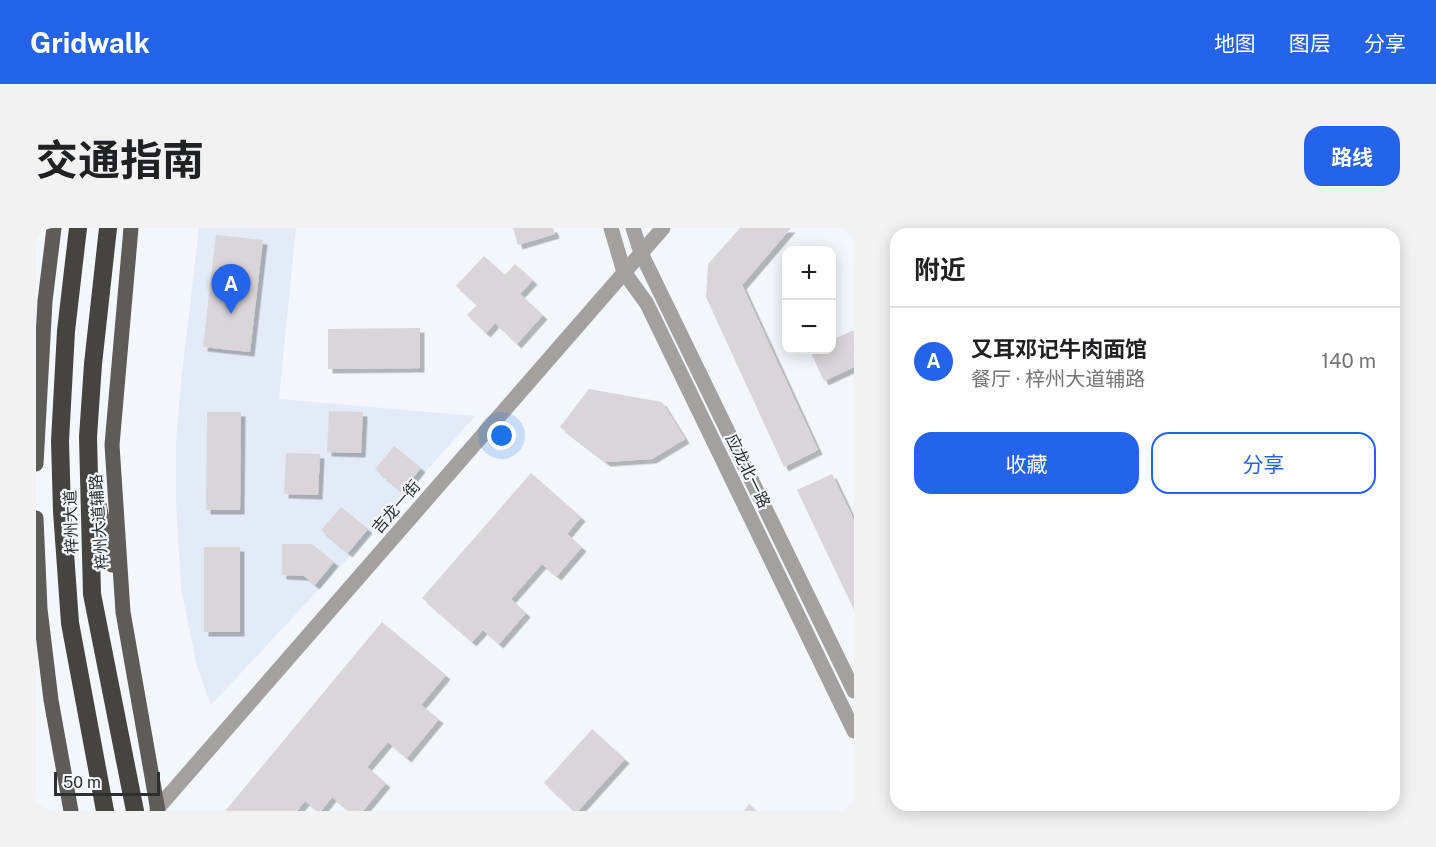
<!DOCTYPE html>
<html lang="zh">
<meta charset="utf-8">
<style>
body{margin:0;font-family:"Public Sans","Noto Sans SC",sans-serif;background:#f2f2f2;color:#202124}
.controls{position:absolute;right:18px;top:18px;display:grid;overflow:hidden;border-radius:12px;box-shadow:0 3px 15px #0003}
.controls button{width:54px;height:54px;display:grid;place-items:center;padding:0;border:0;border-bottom:2px solid #e0e0e0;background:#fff;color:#202124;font:30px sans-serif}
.scale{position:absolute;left:18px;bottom:15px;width:106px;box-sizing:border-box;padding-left:6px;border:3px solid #2e2f31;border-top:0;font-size:16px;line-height:21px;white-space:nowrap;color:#2e2f31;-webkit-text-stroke:4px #f3f7fb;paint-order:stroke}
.you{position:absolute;left:466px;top:208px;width:21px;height:21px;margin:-15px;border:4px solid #fff;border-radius:50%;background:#1a73e8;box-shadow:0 0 0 9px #1a73e833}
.badge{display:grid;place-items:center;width:39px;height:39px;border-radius:50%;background:#2563eb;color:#fff;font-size:20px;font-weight:700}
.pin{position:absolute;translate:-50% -50px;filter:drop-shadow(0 2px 3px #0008)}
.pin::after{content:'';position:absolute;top:32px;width:21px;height:18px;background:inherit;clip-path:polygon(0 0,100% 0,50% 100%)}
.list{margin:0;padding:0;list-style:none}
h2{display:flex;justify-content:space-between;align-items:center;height:78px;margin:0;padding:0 24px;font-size:26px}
h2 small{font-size:20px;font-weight:400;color:#757577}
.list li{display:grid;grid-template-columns:39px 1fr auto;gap:18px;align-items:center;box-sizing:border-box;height:108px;padding:0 24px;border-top:2px solid #e0e0e0}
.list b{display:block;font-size:22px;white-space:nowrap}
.list p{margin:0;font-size:20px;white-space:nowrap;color:#757577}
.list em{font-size:20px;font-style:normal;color:#757577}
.actions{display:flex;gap:12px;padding:18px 24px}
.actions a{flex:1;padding:14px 0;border:2px solid #2563eb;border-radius:18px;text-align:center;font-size:21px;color:#2563eb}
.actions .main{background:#2563eb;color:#fff}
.map{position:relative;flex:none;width:818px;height:583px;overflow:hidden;border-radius:18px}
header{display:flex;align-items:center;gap:36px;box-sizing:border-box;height:84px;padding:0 30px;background:#2563eb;color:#fff}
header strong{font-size:28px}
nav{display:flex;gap:33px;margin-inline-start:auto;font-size:21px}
.intro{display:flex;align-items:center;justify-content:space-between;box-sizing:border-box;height:144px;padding:0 36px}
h1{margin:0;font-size:42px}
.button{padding:15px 27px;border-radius:18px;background:#2563eb;color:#fff;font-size:21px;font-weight:700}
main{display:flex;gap:36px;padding:0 36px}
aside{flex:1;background:#fff;border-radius:18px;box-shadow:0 3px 15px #0003}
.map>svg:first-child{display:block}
.built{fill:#e3ebf6}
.building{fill:#d9d5d8;filter:url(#shadow)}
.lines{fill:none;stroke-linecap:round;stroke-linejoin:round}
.minor{stroke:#a2a19f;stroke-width:15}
.major{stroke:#5e5c59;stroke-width:15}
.highway{stroke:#464440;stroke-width:18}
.labels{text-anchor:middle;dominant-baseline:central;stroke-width:4.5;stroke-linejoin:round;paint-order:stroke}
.street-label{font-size:16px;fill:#2e2f31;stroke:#f3f7fb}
</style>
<header>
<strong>Gridwalk</strong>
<nav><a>地图</a><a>图层</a><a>分享</a></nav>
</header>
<div class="intro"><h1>交通指南</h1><a class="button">路线</a></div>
<main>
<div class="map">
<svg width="818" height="583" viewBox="0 0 818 583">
<defs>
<filter id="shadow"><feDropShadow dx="4.5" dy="4.5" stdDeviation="0" flood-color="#0004"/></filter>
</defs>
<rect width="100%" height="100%" fill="#f3f7fb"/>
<polygon class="built" points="163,0 260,0 243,171 439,188 329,312 175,477 161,438 145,361 140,276 140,215 144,163"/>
<g class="building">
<polygon points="477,0 517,0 519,6 482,17"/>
<polygon points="704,0 755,0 706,57 782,222 748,239 670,69 672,36"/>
<polygon points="180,7 227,12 214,124 167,119"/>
<polygon points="448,28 469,47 479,36 497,52 484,66 507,87 481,116 459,95 450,105 431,87 441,77 420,58"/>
<polygon points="384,100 384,140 292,141 292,101"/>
<polygon points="818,102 818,139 788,153 774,123 796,122 796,112"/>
<polygon points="553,161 626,174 649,211 616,231 570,234 524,199"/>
<polygon points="293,183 327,184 325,225 291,224"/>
<polygon points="171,184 205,184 204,282 170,282"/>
<polygon points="358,218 385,240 366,264 339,241"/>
<polygon points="250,225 284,226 282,267 248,266"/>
<polygon points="495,245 545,289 531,306 546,319 521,348 506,336 475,371 490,385 463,416 447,402 436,414 386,370"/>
<polygon points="796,246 818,292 818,382 761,262"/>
<polygon points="305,279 332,301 312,325 285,302"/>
<polygon points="246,316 276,316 298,334 279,357 268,348 246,347"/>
<rect x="168" y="319" width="36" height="85"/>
<polygon points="346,394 410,447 385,477 403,491 371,530 352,514 331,539 350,555 327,583 313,583 296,569 285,583 282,583 269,573 261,583 189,583"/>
<polygon points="556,501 589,531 542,583 538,583 508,555"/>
<polygon points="713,576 721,583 708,583"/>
</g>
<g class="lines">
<g class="minor">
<polyline points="575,0 588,44 611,76 818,503"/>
<polyline points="597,0 605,25 818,463"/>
<polyline points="121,581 627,0"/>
</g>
<g class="major">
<polyline points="95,0 76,217 87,384 122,583"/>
<polyline points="0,236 9,73 18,0"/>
<polyline points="59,258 76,337"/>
<polyline points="0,290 4,381 15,472 35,583"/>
</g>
<g class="highway">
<polyline points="42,0 30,103 24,213 26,283 34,395 69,583"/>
<polyline points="72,0 57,136 52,209 56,366 99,583"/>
</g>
</g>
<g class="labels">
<g class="street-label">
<text transform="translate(712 243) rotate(64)">应龙北一路</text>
<text transform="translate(360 279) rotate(-49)">吉龙一街</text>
<text transform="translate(35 294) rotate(-92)">梓州大道</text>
<text transform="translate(63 294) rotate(-94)">梓州大道辅路</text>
</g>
</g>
</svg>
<div class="controls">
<button>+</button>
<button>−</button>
</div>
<div class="scale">50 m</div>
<div class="you"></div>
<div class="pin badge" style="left:195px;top:86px">A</div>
</div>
<aside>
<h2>附近<small></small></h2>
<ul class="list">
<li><span class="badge">A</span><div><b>又耳邓记牛肉面馆</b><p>餐厅 · 梓州大道辅路</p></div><em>140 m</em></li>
</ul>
<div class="actions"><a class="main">收藏</a><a>分享</a></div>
</aside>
</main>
